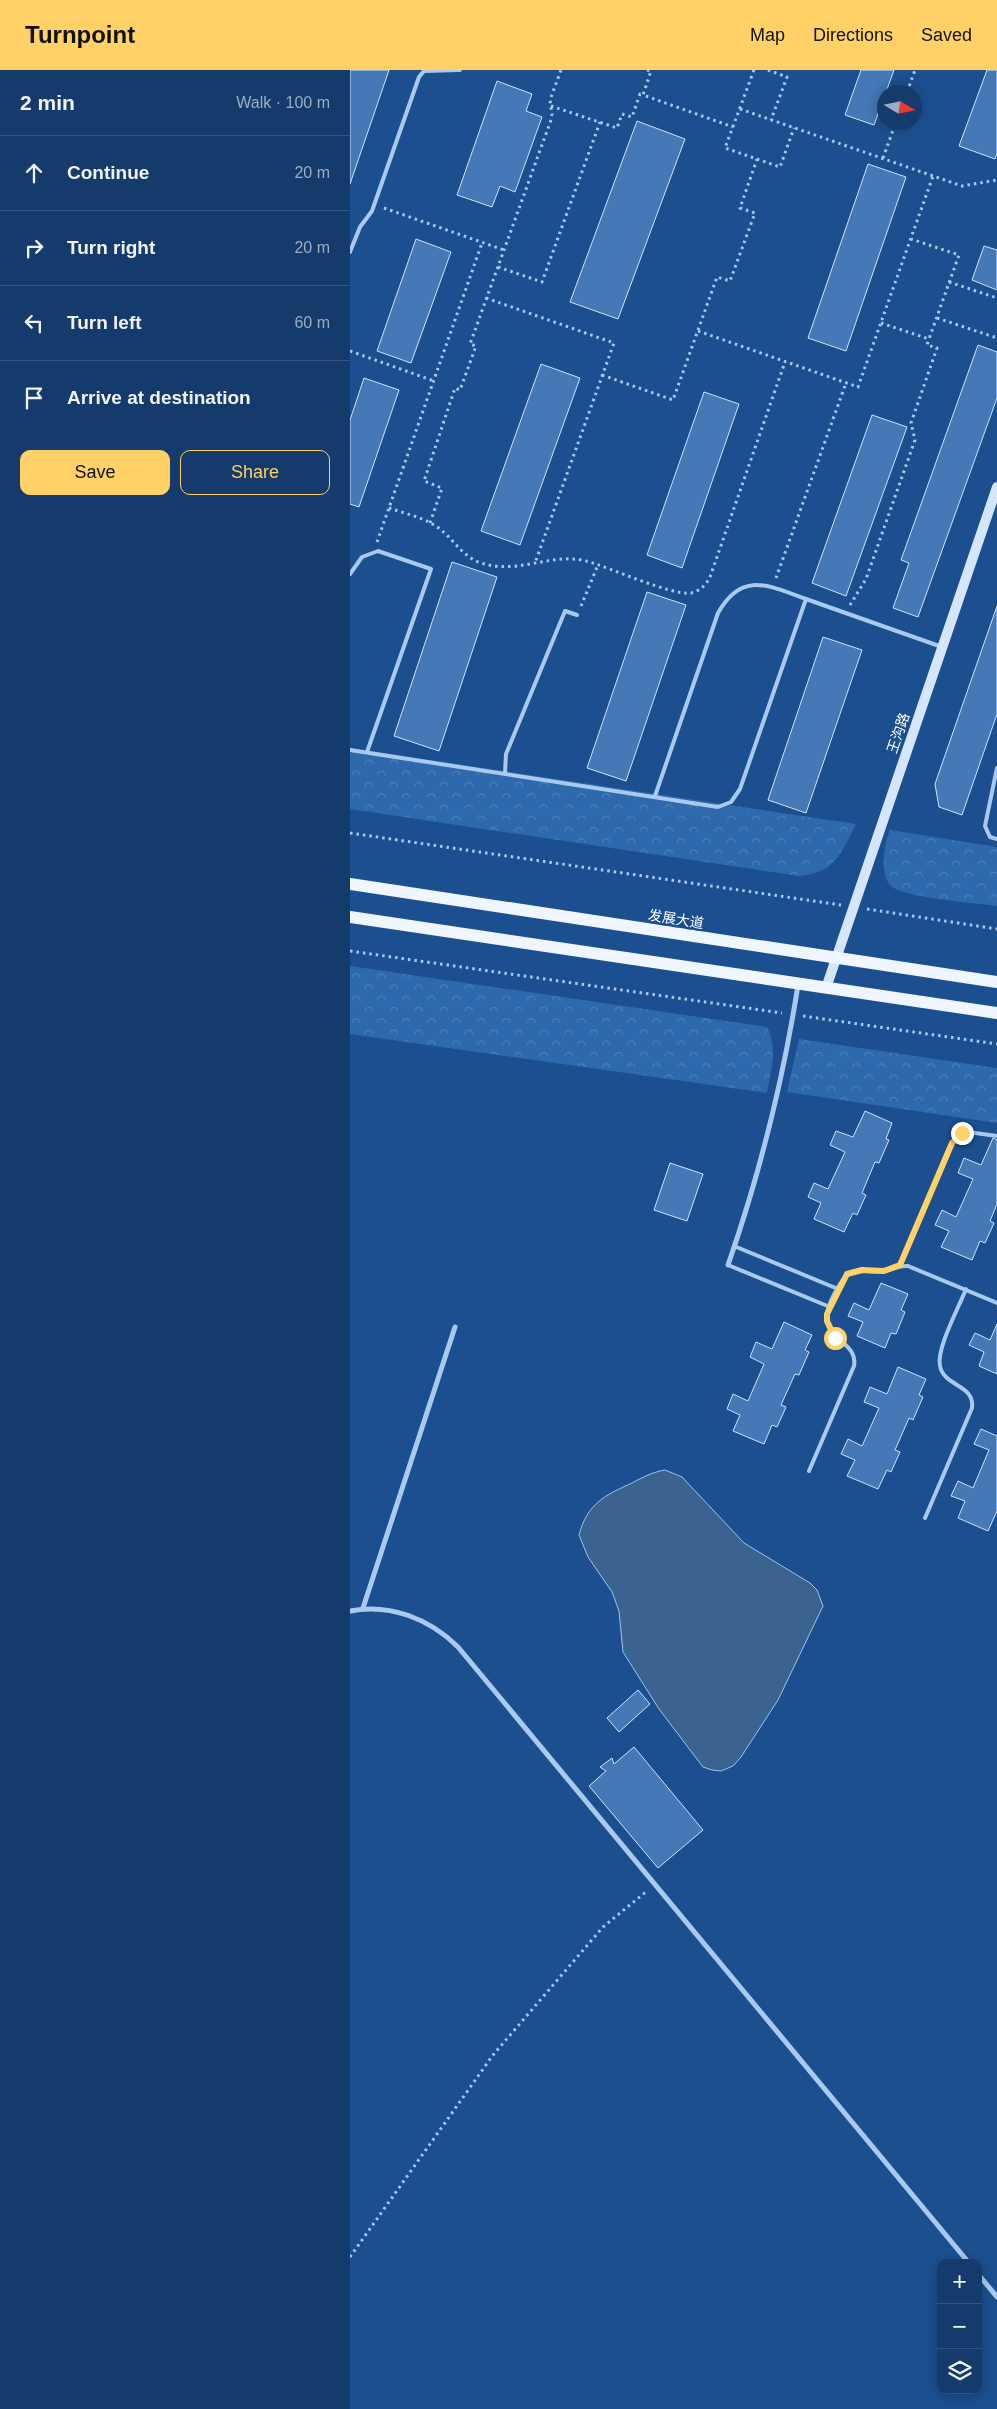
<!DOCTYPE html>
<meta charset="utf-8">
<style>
body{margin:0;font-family:Arial,"Noto Sans SC",sans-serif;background:#1d4271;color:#f1f3f6}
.controls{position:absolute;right:15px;bottom:15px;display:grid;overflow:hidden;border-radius:10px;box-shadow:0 2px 12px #0003}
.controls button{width:45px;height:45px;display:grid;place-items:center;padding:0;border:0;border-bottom:1px solid #33557e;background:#143b6b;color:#f1f3f6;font:25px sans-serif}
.compass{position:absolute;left:527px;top:15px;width:45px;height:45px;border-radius:50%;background:#143b6b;box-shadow:0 2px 12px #0003;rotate:100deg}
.stop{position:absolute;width:15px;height:15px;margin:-11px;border:4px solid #ffd166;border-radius:50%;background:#fff}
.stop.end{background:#ffd166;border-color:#fff;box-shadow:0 1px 5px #0008}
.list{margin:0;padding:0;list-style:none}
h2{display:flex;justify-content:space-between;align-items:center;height:65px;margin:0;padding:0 20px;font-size:21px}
h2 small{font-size:16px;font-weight:400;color:#9dadc1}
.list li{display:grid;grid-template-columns:32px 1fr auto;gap:15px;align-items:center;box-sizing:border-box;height:75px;padding:0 20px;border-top:1px solid #33557e}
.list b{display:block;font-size:19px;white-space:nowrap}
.list em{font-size:16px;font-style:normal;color:#9dadc1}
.actions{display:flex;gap:10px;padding:15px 20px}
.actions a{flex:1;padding:11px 0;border:1px solid #ffd166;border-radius:10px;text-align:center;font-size:18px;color:#ffd166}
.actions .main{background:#ffd166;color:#111}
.icon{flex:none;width:28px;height:28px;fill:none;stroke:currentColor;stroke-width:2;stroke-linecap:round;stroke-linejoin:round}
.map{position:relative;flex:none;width:647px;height:2339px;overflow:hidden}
header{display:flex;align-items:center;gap:30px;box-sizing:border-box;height:70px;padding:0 25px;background:#ffd166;color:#111}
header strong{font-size:24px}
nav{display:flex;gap:28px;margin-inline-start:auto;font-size:18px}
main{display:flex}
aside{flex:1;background:#143b6b}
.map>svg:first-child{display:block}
.forest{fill:url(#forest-crowns)}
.water{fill:#3c6290;stroke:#9cc4f0}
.building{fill:#4478b7;stroke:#cfe3fa}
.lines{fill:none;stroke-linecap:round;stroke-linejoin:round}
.path{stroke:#a9c9ee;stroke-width:3;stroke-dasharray:2.5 4;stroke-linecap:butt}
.lane{stroke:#a9c9ee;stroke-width:4}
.street{stroke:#a9c9ee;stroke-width:5}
.secondary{stroke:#d6e6fa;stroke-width:10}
.primary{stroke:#f0f6ff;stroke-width:12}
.route{stroke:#ffd166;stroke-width:6}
.labels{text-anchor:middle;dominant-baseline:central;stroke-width:4.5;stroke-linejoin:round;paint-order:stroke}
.street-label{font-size:14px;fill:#fff;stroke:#1b4f8f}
</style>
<header>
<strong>Turnpoint</strong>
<nav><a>Map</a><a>Directions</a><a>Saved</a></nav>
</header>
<main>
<aside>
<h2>2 min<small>Walk · 100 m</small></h2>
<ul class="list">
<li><svg class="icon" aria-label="ahead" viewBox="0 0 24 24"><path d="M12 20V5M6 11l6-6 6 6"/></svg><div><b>Continue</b></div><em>20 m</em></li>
<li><svg class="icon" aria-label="right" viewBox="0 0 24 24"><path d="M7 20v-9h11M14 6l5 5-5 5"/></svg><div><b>Turn right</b></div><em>20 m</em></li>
<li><svg class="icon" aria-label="left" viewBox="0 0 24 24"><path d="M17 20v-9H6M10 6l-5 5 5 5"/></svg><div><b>Turn left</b></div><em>60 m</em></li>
<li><svg class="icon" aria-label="arrive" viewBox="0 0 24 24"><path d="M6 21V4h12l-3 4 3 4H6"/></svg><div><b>Arrive at destination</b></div></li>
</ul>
<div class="actions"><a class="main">Save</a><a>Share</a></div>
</aside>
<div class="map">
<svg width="647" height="2339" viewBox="0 0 647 2339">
<defs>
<pattern id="forest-crowns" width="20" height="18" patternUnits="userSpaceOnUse" patternTransform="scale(1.25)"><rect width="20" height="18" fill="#2e69ad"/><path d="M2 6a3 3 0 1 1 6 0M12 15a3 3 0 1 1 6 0" fill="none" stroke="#4d80b9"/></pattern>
</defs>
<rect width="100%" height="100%" fill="#1b4f8f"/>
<g class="forest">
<path d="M0,678L506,754C491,783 485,803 449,806L0,739Z"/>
<path d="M540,760L647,777V836C627,833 554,828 541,816C529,804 534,774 540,760Z"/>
<path d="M0,896L417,957C428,978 421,1000 417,1023L0,964Z"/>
<polygon points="449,969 647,998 647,1053 437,1022"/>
</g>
<path class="water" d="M315,1400L332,1407L394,1473L460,1513L467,1520L473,1536L428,1630L391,1687L383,1696L371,1701L362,1700L353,1697L309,1639L273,1582L269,1541L262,1522L238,1487L229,1465C237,1434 255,1425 282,1413C293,1407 303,1402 315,1400Z"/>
<g class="building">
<polygon points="0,0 39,0 0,114"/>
<polygon points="511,0 544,0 524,55 495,45"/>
<polygon points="637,0 647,0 647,83 645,89 609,76"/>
<polygon points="147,11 182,24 176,41 192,47 165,122 150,116 142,137 107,125"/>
<polygon points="287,51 335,69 268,249 220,232"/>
<polygon points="518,94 556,107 496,281 458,268"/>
<polygon points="66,169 101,182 61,293 27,281"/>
<polygon points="634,176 647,180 647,220 622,210"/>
<polygon points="628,275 647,282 647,328 568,547 543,538 559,493 551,490"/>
<polygon points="191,294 230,308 170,475 131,461"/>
<polygon points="14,308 49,320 9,437 0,434 0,350"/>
<polygon points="354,322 389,334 332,498 297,485"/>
<polygon points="522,345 557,357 496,526 462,513"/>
<polygon points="102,492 147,507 89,681 44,666"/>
<polygon points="297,522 336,535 276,711 237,698"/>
<polygon points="647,536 647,644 612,745 589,737 585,714"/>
<polygon points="473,567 512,580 456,743 418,730"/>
<polygon points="515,1041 542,1053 536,1069 539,1070 529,1093 525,1092 512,1123 516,1125 507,1145 503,1143 494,1162 464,1149 471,1133 458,1127 464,1113 478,1119 495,1082 480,1075 486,1061 503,1067"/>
<polygon points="643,1068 647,1070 647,1134 640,1151 644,1153 635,1173 630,1171 622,1190 591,1177 599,1161 585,1155 592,1140 606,1147 623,1109 608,1103 614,1088 631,1095"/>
<polygon points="320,1093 353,1104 337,1151 304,1140"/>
<polygon points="531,1213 558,1224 551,1240 555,1242 546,1264 541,1263 535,1278 507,1266 513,1252 498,1246 504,1233 519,1240"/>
<polygon points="434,1252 462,1265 455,1280 459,1282 449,1305 445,1304 431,1335 436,1337 427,1357 422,1355 414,1374 383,1361 390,1345 377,1339 383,1324 398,1331 414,1294 400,1287 406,1272 422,1279"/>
<polygon points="647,1254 647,1304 629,1296 634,1282 619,1275 625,1263 640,1270"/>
<polygon points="548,1297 576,1309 569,1325 573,1327 563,1350 559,1348 545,1380 550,1382 541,1402 537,1400 528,1419 497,1406 505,1390 491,1384 498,1369 512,1376 529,1338 514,1332 520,1317 537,1324"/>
<polygon points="631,1359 647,1366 647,1441 638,1461 608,1448 615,1431 601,1426 608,1411 623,1418 639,1380 624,1374"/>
<polygon points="288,1620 300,1634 269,1662 257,1648"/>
<polygon points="284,1677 353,1760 308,1798 239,1716 256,1701 250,1697 262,1688 264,1694"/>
</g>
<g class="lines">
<g class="path">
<polyline points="297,0 301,1 293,25 383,57"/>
<polyline points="404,0 375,78 430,97 444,58"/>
<polyline points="418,0 437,7 421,50"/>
<polyline points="557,22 565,0"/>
<polyline points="201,36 267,58 272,44 282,47 290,24 293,25"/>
<polyline points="390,39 612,116 647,110"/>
<polyline points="533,88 546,52"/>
<polyline points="34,138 154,180"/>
<polyline points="148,197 192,212 250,52"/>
<polyline points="599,212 647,228"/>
<polyline points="136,228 264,273 185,493"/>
<polyline points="587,248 647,268"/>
<polyline points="531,253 579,269 609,185 561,169"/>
<polyline points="348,261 508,317 583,106"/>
<polyline points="0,281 84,311"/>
<polyline points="252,305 323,330 367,207 380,211 405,143 390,138 407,89"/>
<path d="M39,438C56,444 77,448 91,460C105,471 113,487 131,493C170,505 201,482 236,491C259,497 322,526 341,523C350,521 356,515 360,507L435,292"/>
<polyline points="80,453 92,418 74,411 105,318 110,320 126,276 120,274 201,50 202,44 200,30 211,0"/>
<polyline points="27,472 132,173"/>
<polyline points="426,508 496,313"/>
<polyline points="500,535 516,509 565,370 561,353 587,278 577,275 579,269"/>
<polyline points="231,536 248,495"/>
<polyline points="0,763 491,835"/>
<polyline points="517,839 647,859"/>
<polyline points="0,881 432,943"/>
<polyline points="453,946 647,974"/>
<polyline points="0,2187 143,1985 253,1857 297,1821"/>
</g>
<g class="lane">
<polyline points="0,182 10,157 22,141 69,7 74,1 110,0"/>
<polyline points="0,504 12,487 28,481 81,499 17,682"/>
<polyline points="0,680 368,737 381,732 390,719 456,529 592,577"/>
<polyline points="647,698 635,756 640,767 647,769"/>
<polyline points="155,703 156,684 215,541 227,545"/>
<path d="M305,726L368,543C392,500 419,516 456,529"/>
<polyline points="384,1176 488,1219"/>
<polyline points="378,1195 480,1237"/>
<polyline points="550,1195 605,1067 618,1062 647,1066"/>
<path d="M459,1401L504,1296C508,1274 480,1271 477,1251C475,1237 489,1215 497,1204C509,1198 521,1203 534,1201C543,1200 549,1195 558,1196L647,1233"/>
<path d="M575,1448L622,1338C625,1314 594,1317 590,1296C586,1279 609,1237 616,1219"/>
</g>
<g class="street">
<path d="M378,1195C410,1103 433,1011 448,915"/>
<polyline points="13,1538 105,1257"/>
<path d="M0,1541C40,1533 80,1549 108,1577L619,2193"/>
<polyline points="628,2204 647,2227"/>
</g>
<polyline class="secondary" points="476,918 647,417"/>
<g class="primary">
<polyline points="0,814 647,912"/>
<polyline points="0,847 647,943"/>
</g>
</g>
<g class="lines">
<polyline class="route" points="485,1268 477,1251 477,1244 497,1204 512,1200 534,1201 550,1195 602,1073 612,1063"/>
</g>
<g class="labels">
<g class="street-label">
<text transform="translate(548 663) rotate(-71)">王沟路</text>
<text transform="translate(326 849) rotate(9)">发展大道</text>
</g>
</g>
</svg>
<div class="controls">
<button>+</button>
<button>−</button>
<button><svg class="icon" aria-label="layers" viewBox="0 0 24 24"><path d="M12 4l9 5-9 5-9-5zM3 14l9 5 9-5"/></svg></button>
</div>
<svg class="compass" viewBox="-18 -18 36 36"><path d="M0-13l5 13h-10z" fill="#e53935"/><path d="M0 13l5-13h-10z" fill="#9dadc1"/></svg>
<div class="stop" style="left:485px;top:1268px"></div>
<div class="stop end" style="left:612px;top:1063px"></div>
</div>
</main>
